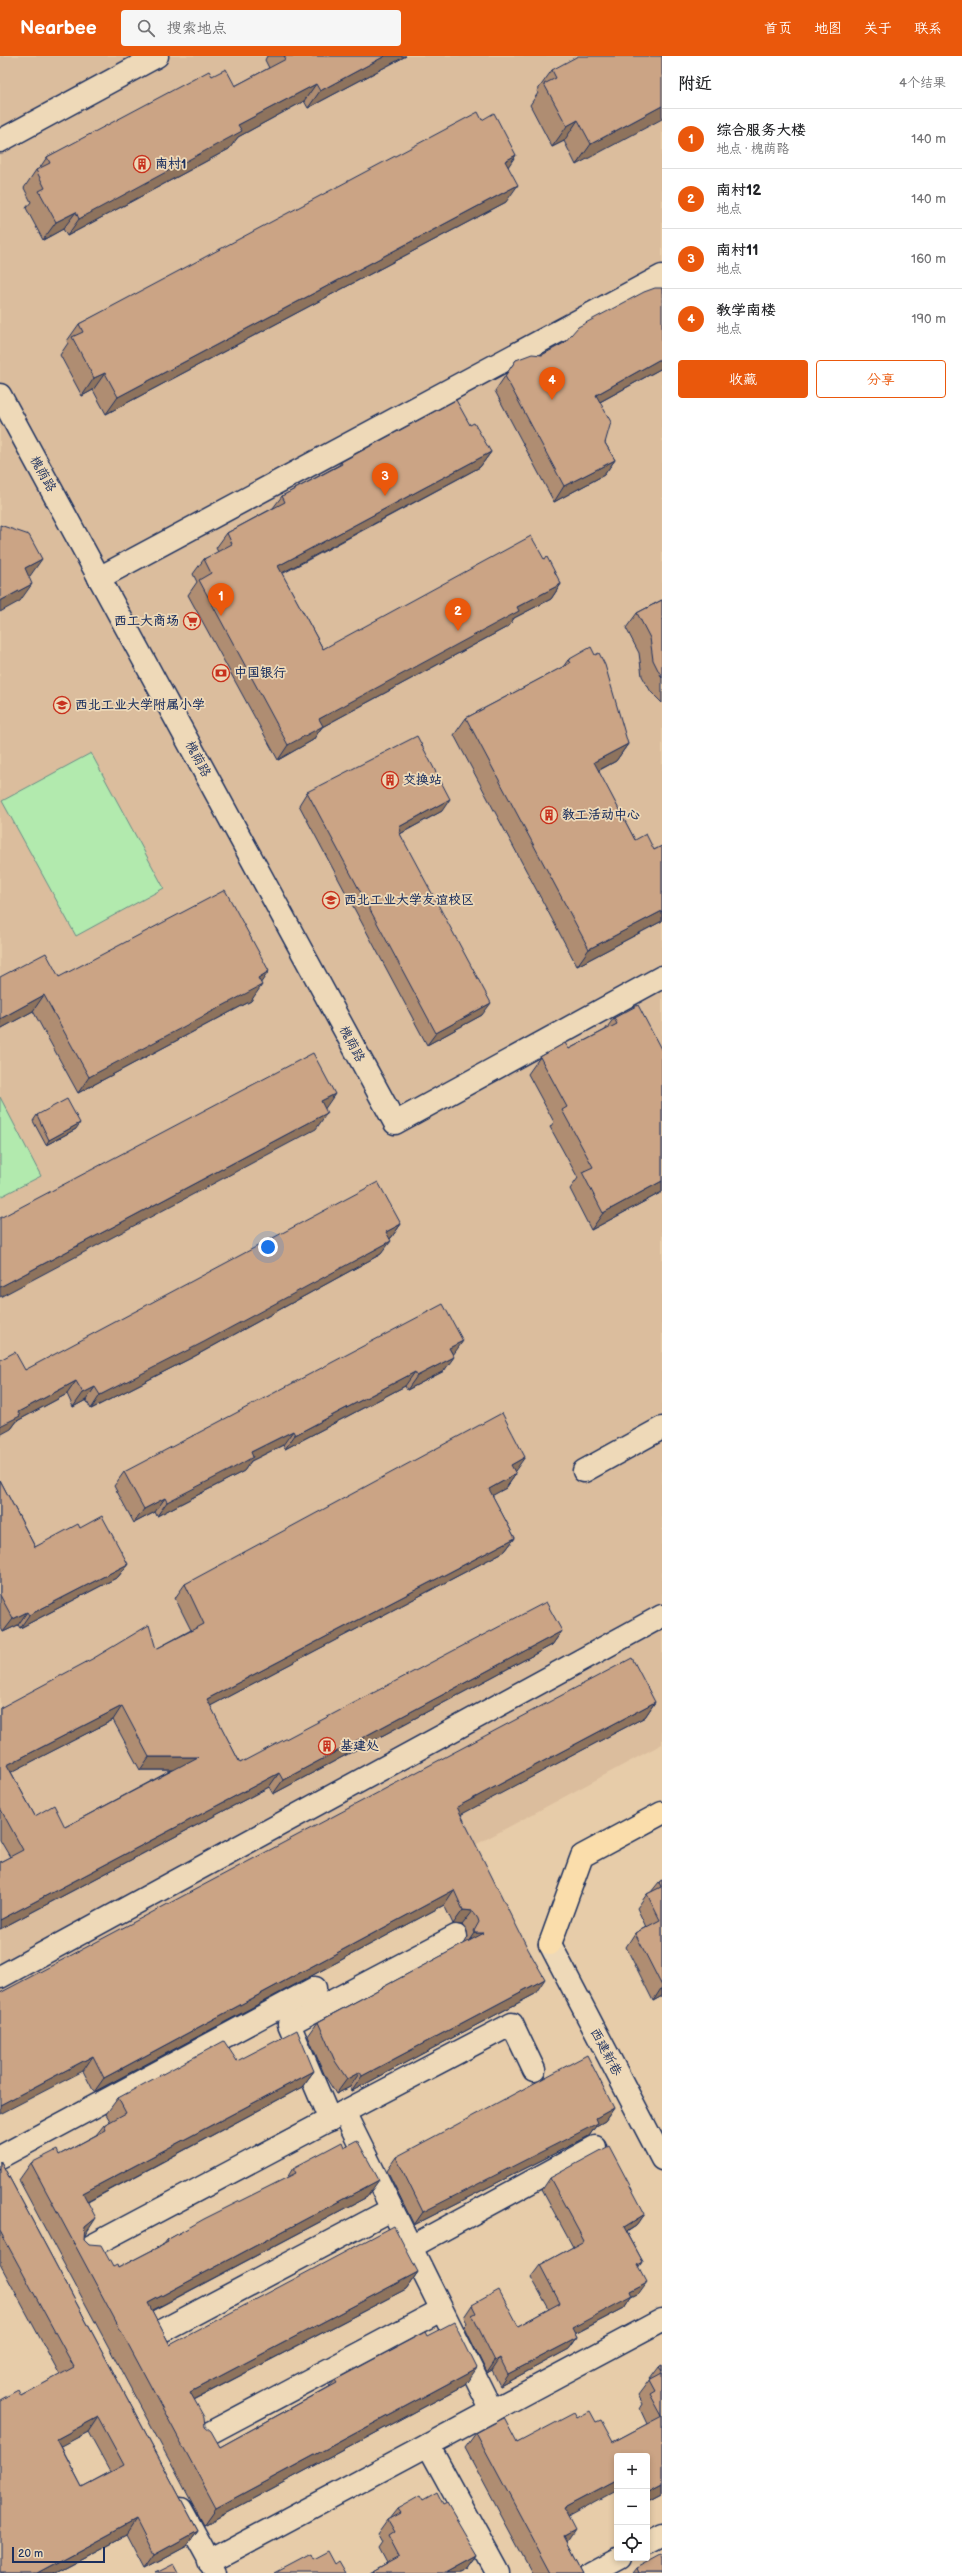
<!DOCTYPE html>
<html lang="zh">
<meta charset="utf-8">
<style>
body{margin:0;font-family:"Balsamiq Sans","LXGW WenKai TC",sans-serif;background:#f6f6f6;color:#202124}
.controls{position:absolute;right:12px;bottom:12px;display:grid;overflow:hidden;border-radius:4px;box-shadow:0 2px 6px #0003}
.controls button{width:36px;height:36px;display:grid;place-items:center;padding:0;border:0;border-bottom:1px solid #e0e0e0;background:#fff;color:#202124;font:20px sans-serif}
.scale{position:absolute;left:12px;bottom:10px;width:93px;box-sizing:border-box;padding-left:4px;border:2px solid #1b2f5e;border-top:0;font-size:11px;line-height:14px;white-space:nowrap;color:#1b2f5e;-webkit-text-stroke:3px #eed9b8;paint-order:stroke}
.you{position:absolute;left:268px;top:1191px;width:14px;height:14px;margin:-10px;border:3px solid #fff;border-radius:50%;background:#1a73e8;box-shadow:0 0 0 6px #1a73e833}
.badge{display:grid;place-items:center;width:26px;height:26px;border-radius:50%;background:#ea580c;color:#fff;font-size:13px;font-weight:700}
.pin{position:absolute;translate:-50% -33px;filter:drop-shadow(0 1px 2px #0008)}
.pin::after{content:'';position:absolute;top:21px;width:14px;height:12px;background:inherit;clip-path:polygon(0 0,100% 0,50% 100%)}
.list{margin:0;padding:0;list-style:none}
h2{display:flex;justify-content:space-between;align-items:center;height:52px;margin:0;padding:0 16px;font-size:17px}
h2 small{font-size:13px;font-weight:400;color:#757577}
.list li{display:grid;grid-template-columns:26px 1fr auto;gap:12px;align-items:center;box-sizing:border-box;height:60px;padding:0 16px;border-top:1px solid #e0e0e0}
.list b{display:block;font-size:15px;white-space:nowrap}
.list p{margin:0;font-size:13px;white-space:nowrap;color:#757577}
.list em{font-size:13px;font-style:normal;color:#757577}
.actions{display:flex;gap:8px;padding:12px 16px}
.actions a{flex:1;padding:9px 0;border:1px solid #ea580c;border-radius:4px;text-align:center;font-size:14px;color:#ea580c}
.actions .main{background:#ea580c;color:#fff}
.icon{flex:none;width:22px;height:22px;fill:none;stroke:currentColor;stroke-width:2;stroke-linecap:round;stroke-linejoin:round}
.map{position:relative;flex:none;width:662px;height:2517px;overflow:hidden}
header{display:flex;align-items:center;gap:24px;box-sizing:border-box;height:56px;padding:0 20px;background:#ea580c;color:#fff}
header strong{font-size:19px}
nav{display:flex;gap:22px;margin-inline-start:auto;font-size:14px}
.search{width:280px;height:36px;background:#f6f6f6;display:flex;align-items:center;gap:10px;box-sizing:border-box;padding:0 14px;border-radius:4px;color:#757577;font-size:15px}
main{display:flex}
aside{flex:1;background:#fff}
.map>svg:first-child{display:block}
.built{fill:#dbbd9d}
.garden{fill:#b2eaae;stroke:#668c86}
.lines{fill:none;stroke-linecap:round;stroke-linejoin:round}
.street-casing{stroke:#1b2f5e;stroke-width:25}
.primary-casing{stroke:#1b2f5e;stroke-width:25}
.street{stroke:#eed9b8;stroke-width:22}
.primary{stroke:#faddab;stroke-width:22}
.wall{fill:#af8d72;stroke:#1b2f5e;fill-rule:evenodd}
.shaded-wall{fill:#8e735d;stroke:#1b2f5e}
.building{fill:#cba485;stroke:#1b2f5e;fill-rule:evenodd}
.labels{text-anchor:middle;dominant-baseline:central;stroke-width:3.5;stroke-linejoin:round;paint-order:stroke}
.poi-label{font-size:13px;font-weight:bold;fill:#1b2f5e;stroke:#eed9b8;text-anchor:start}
.street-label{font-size:13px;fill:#1b2f5e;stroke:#eed9b8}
</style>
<header>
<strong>Nearbee</strong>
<div class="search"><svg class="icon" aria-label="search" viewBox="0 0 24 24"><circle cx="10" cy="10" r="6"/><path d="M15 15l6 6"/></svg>搜索地点</div>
<nav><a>首页</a><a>地图</a><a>关于</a><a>联系</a></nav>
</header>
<main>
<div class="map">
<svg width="662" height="2517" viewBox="0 0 662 2517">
<rect width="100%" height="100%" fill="#e7cca9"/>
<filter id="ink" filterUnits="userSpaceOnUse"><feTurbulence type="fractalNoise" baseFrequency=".025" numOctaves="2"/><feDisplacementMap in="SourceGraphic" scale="8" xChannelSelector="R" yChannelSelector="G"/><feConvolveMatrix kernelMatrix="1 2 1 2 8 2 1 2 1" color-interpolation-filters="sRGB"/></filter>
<g filter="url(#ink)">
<polygon class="built" points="0,0 662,0 662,1688 0,2046"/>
<g class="garden">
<polygon points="91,697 164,832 76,880 2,745"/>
<polygon points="0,1041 41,1120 0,1141"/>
</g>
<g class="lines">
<g class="street-casing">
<g id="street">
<polyline points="0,85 157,0"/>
<polyline points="0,339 395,1067 662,921"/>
<polyline points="99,522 662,220"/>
<polyline points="584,1415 662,1372"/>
<polyline points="550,1888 662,2103"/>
<polyline points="0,1921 662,1560"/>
<polyline points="344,2056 512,1968 534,2014"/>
<polyline points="330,2064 289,1968 456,1880"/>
<polyline points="0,2101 315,1932"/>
<polyline points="411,2191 595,2091"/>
<polyline points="84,2194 344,2056 492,2355"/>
<polyline points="158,2277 392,2153"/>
<polyline points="204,2380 441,2254"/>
<polyline points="428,2389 662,2264"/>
<polyline points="181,2453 216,2517"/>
<polyline points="647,2487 662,2479"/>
<polyline points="209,2506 428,2389 498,2517"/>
<polyline points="591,2517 619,2502"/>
</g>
</g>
<g class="primary-casing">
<polyline id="primary" points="550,1888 582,1800 662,1757"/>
</g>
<use href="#street" class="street"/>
<use href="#primary" class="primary"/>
</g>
<g class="wall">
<polygon points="267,0 406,0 308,52 304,45 238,81 229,93 67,180 63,173 43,184 26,152 31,146 24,132 36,114 39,113 47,101 212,20 235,30 269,12 265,4"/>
<polygon points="662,0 576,109 564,85 552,91 530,49 538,37 537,35 552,14"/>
<polygon points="482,64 516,99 508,110 506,146 106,358 93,334 82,340 60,299 68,287 67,285 79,268"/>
<polygon points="516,304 662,312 600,346 605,387 615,404 604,419 554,446 495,335"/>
<polygon points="470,369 491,396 480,411 282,518 323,593 544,503 561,528 551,543 514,562 509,570 322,671 313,684 278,704 188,539 197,526 193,518 204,503 218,496 216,492 227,477 273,452 282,440 339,409 341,406"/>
<polygon points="662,544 662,647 651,636 642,620 639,597 626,572 637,557"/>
<polygon points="568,604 628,688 616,705 598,715 635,784 654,794 662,790 662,865 577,910 454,679 466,662 563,611"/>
<polygon points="307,736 442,755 400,778 482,959 427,989 299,749"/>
<polygon points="59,921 261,927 251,945 78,1037 33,955 0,973"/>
<polygon points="614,962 662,995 662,1136 591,1174 570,1133 578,1122 550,1071 554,1066 528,1018 540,1001 569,993 605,974"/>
<polygon points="37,1059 76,1073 46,1089 33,1065"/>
<polygon points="401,1168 391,1182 390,1183 381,1198 195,1300 91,1353 86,1344 73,1351 67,1338 17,1365 11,1373 25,1314"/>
<polygon points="453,1299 444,1315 407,1334 405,1330 285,1393 283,1389 251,1405 244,1415 157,1460 155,1456 134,1467 114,1430 124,1416"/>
<path d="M515,1415L514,1416L516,1418L506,1432L492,1439L515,1482L505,1495L210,1650L240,1707L562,1575L552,1589L273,1738L269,1731L0,1873V1806L10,1801L0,1784V1652L156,1593L191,1574L175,1542L185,1528ZM113,1664L140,1714H172L65,1771L35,1760L11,1716Z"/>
<polygon points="0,1424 35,1491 80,1472 128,1508 118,1521 20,1572 18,1569 3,1576 0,1570"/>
<polygon points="655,1646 645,1661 461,1758 535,1938 352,2035 350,2031 336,2038 325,2020 308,1980 318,1966 464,1888 468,1881 467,1875 462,1869 453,1868 444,1849 94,2036 83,2015 0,1937"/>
<polygon points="662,1824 662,1940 653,1945 626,1891 635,1877 646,1871 637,1852 647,1838 651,1836 659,1826"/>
<polygon points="237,2005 314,2015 302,2031 88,2146 84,2183 113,2211 118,2212 164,2188 167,2184 287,2122 293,2112 367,2141 152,2255 170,2289 418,2216 406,2233 194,2344 205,2370 220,2391 329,2331 335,2324 427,2280 465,2329 204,2469 19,2124 31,2107 59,2099 96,2079 104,2069 110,2065 106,2058 118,2042"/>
<polygon points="614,2052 605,2065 596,2070 589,2080 414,2169 387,2114 396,2101"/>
<path d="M0,2104L198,2475L187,2490L144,2513L126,2479L54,2517H0L21,2340L60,2319L0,2208ZM88,2376L110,2416L82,2431L61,2390Z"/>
<polygon points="550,2122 645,2158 636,2170 627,2176 643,2206 639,2211 639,2237 631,2241 624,2252 575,2278 577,2282 569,2293 500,2330 492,2314 487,2317 464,2270 467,2267 464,2261 472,2249 518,2270 549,2253 531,2221 540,2209 573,2191 542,2134"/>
<polygon points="662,2309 662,2437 647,2445 647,2400 568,2460 567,2485 584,2517 532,2517 465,2392 476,2377 517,2387 577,2362 596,2366 613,2386 647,2368 640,2353 643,2348 638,2339 659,2311"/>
<polygon points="423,2445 443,2449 478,2500 468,2514 462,2517 370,2517 386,2508 378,2493 382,2487 377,2478 387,2464 389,2463 397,2453"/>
<polygon points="636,2512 662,2517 632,2517"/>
</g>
<g class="shaded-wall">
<polygon points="385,0 406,0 308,52 320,35"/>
<polygon points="316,28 304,45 238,81 229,93 67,180 79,163 238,69"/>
<polygon points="662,50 662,63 576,109 591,88"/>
<polygon points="578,64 564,85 552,91 567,70"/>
<polygon points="516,99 504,117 505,105"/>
<polygon points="518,129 506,146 106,358 118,341"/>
<polygon points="76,156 63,173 43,184 56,166"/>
<polygon points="662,302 662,312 585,354 596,339"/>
<polygon points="105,317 93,334 82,340 94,322"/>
<polygon points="491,396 480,411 267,525 278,510"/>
<polygon points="615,404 604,419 554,446 564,430"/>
<polygon points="42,503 30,520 13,529 25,512"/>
<polygon points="32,528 20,545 0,556 0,545"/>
<polygon points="561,528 551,543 514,562 509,570 322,671 313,684 278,704 288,689 319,663 517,551"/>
<polygon points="628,688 616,705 582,723 594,706"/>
<polygon points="450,743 442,755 398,779 399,771"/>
<polygon points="662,855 662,865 577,910 589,893"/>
<polygon points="269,915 258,931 262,929 251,945 78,1037 89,1021 258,922"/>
<polygon points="44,939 33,955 0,973 0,963"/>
<polygon points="491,947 482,959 427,989 436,977"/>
<polygon points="335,1038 324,1054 321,1045"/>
<polygon points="327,1057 316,1073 0,1241 0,1231"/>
<polygon points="80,1067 76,1073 46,1089 49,1084"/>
<polygon points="662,1125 662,1136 591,1174 603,1157"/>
<polygon points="401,1168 391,1182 377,1189 386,1176"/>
<polygon points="391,1185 381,1198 195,1300 91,1353 100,1339"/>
<polygon points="463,1285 453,1299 449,1292"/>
<polygon points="454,1301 444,1315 407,1334 417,1320"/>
<polygon points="415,1316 405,1330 285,1393 295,1379"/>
<polygon points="76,1325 67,1338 17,1365 11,1373 0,1379 0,1370 18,1356"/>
<polygon points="95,1331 86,1344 73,1351 83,1337"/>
<polygon points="293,1375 283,1389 251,1405 244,1415 157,1460 167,1446 251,1396"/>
<polygon points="525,1401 515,1415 501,1423 511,1409"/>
<polygon points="516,1418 506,1432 479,1447 489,1433"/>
<polygon points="165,1442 155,1456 134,1467 144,1453"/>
<polygon points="515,1482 505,1495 197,1657 207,1643"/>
<polygon points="128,1508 118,1521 20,1572 29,1559"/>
<polygon points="27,1556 18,1569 3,1576 13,1563"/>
<polygon points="562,1575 552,1589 273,1738 283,1724"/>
<polygon points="655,1646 645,1661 447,1766 457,1751"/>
<polygon points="122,1650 113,1664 0,1722 7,1709"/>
<polygon points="149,1701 198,1701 188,1714 140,1714"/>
<polygon points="279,1717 269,1731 0,1873 0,1864"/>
<polygon points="454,1834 444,1849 94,2036 104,2022"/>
<polygon points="463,1854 473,1855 462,1869 453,1868"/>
<polygon points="475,1877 484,1877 465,1892"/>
<polygon points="545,1923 535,1938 352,2035 362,2020"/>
<polygon points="662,1931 662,1940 653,1945"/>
<polygon points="93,2000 83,2015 0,2058 0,2049"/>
<polygon points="314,2015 302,2031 72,2154 83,2137"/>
<polygon points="360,2016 350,2031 336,2038 347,2023"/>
<polygon points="614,2052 605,2065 596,2070 589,2080 414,2169 423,2156"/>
<polygon points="379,2124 367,2141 136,2263 148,2247"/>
<polygon points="645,2158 636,2170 616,2182 624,2171"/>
<polygon points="96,2162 85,2179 73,2188 85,2171"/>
<polygon points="643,2206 635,2218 638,2209"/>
<polygon points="418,2216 406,2233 178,2352 190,2336"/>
<polygon points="647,2226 639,2237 631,2241 624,2252 563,2284 572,2272 630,2235"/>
<polygon points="577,2282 569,2293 500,2330 508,2318"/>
<polygon points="500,2302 492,2314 487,2317 495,2305"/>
<polygon points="477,2312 465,2329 204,2469 216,2452"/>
<polygon points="98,2361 88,2376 47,2398 57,2383"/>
<polygon points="617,2424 617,2434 554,2468 564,2452"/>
<polygon points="662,2427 662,2437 647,2445 647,2435"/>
<polygon points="136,2464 126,2479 54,2517 37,2517"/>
<polygon points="575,2473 565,2488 564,2479"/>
<polygon points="198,2475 187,2490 144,2513 154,2499"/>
<polygon points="478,2500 468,2514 462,2517 447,2517"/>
</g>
<g class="building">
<polygon points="284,0 385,0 320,35 316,28 238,69 242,75 79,163 76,156 56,166 39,135 45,132 36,114 50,107 47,101 209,15 212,20 226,13 235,30 286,3"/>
<polygon points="578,0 662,0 662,50 591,88 578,64 567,70 544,28 556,22 552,14"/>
<polygon points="478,56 482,64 494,57 516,99 505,105 518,129 118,341 105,317 94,322 72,281 83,276 79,268"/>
<polygon points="655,232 662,232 662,302 596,339 611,366 605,387 615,404 564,430 505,320 516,304 532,298 542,299 564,287 578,271 644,236"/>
<polygon points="456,344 470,369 474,367 491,396 278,510 323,593 531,480 544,503 547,501 561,528 517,551 519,555 319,663 323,670 288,689 199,524 211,517 204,503 232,488 227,477 285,446 282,440 342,408 341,406"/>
<polygon points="0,469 29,479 42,503 25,512 32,528 0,545"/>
<polygon points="662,544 662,622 653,604 650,582 637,557"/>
<polygon points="591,591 595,599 599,597 605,609 628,688 594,706 635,784 646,778 654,794 662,790 662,855 589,893 466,662 570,607 568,604"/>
<polygon points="417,680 450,743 399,771 401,775 399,776 491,947 436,977 307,736"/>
<polygon points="225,834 269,915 258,922 262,929 89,1021 44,939 0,963 0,921 46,897 59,921"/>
<polygon points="638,949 662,995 662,1125 603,1157 582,1116 593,1111 562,1054 567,1051 540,1001 565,987 569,993 617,968 614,962"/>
<polygon points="313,997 335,1038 321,1045 327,1057 0,1231 0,1162"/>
<polygon points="67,1043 80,1067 49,1084 37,1059"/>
<polygon points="378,1126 401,1168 386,1176 391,1185 204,1286 100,1339 95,1331 83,1337 76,1325 18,1356 20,1360 0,1370 0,1304 15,1296 25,1314"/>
<polygon points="443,1248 463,1285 449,1292 454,1301 417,1320 415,1316 295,1379 293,1375 251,1396 253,1401 230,1414 167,1446 165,1442 144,1453 124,1416"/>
<path d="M502,1357L525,1401L511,1409L516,1418L489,1433L515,1482L207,1643L240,1707L546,1546L562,1575L283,1724L279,1717L0,1864V1806L23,1794L0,1752V1652L94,1602L149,1569L156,1593L204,1568L185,1528ZM122,1650L149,1701H198L65,1771L54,1749L35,1760L7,1709Z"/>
<polygon points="0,1424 35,1491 78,1468 80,1472 102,1460 128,1508 29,1559 27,1556 13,1563 0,1539"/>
<polygon points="632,1602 655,1646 457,1751 528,1893 545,1923 362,2020 360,2016 347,2023 335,2005 318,1966 484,1877 475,1877 474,1875 479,1866 477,1860 473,1855 463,1854 454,1834 104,2022 93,2000 0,2049 0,1937"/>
<polygon points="662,1824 662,1930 635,1877 660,1864 647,1838 661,1831 659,1826"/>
<polygon points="297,1974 314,2015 83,2137 96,2162 85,2171 84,2183 89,2188 101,2189 113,2211 117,2209 118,2212 168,2186 167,2184 204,2163 296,2117 293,2112 342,2086 344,2091 357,2084 379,2124 148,2247 170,2289 394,2170 418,2216 190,2336 204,2361 205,2370 211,2375 220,2391 337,2327 335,2324 425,2276 427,2280 454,2266 477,2312 216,2452 31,2107 57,2094 59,2099 106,2074 104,2069 126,2057 118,2042 224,1985 237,2005"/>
<polygon points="587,1999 614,2052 596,2062 598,2067 423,2156 396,2101"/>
<polygon points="609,2090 645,2158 624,2171 643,2206 638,2209 647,2226 630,2235 632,2240 572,2272 577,2282 508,2318 500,2302 495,2305 472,2259 476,2257 472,2249 499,2234 518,2270 560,2247 540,2209 584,2185 550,2122"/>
<path d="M0,2104L198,2475L154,2499L136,2464L37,2517H0V2344L18,2334L21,2340L74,2311L0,2175ZM98,2361L124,2409L82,2431L57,2383Z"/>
<polygon points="662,2309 662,2315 659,2311"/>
<polygon points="662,2317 662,2360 650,2338 655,2335 649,2324"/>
<polygon points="590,2355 596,2366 601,2364 613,2386 662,2360 662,2427 647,2435 647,2400 617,2400 617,2424 564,2452 575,2473 564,2479 584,2517 551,2517 476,2377 504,2362 517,2387 574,2357 577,2362"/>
<polygon points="437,2437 443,2449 447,2447 478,2500 447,2517 370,2517 399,2501 388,2480 394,2476 387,2464 400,2457 397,2453 420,2440 423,2445"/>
<polygon points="328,2495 335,2508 339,2505 346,2517 275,2517 311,2498 313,2503"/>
<polygon points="660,2499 662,2503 662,2517 638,2517 636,2512"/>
<polygon points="173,2508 178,2517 155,2517"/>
</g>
</g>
<defs>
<g id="building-ring" transform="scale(0.9)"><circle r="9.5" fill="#eed9b8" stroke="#c8321e" stroke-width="1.5"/><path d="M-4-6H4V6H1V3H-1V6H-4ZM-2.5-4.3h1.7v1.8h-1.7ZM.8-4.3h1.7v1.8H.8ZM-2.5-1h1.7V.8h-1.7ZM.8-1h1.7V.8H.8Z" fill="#c8321e"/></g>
<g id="supermarket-ring" transform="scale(0.9)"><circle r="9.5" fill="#eed9b8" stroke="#c8321e" stroke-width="1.5"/><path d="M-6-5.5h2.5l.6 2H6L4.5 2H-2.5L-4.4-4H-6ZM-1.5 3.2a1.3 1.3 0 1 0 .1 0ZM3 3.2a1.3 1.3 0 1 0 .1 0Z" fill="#c8321e"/></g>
<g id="bank-ring" transform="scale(0.9)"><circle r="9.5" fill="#eed9b8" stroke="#c8321e" stroke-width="1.5"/><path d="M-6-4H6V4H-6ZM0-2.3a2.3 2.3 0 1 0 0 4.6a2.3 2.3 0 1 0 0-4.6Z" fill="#c8321e"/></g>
<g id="school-ring" transform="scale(0.9)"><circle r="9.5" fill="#eed9b8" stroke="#c8321e" stroke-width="1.5"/><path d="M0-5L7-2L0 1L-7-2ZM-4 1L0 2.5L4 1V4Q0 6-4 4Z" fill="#c8321e"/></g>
<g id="university-ring" transform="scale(0.9)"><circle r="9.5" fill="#eed9b8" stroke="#c8321e" stroke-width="1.5"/><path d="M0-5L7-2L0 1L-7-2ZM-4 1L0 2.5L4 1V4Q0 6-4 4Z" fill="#c8321e"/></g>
</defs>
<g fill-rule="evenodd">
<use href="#building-ring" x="142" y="108"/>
<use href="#supermarket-ring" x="192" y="565"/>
<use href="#bank-ring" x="221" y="617"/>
<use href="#school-ring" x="62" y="649"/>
<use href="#building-ring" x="390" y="724"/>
<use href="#building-ring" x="549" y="759"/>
<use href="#university-ring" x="331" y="844"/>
<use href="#building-ring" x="327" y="1690"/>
</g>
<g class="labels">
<g class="poi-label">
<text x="155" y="108">南村1</text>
<text x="179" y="565" text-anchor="end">西工大商场</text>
<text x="234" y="617">中国银行</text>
<text x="75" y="649">西北工业大学附属小学</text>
<text x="403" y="724">交换站</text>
<text x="562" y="759">教工活动中心</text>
<text x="344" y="844">西北工业大学友谊校区</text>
<text x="340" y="1690">基建处</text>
</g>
<g class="street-label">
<text transform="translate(43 418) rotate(61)">槐荫路</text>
<text transform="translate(198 703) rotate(62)">槐荫路</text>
<text transform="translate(352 988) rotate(62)">槐荫路</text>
<text transform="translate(606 1996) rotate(62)">西建新巷</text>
</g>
</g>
</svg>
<div class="controls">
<button>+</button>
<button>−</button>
<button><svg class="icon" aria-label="locate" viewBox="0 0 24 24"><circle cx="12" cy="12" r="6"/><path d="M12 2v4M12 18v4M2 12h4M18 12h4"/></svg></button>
</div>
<div class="scale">20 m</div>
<div class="you"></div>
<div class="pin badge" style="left:221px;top:560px">1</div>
<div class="pin badge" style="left:458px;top:575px">2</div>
<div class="pin badge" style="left:385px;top:440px">3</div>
<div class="pin badge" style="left:552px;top:344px">4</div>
</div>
<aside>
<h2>附近<small>4个结果</small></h2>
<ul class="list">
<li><span class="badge">1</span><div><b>综合服务大楼</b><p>地点 · 槐荫路</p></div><em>140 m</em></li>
<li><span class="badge">2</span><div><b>南村12</b><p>地点</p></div><em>140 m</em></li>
<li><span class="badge">3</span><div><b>南村11</b><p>地点</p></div><em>160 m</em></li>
<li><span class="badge">4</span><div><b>教学南楼</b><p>地点</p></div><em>190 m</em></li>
</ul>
<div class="actions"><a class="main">收藏</a><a>分享</a></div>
</aside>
</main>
